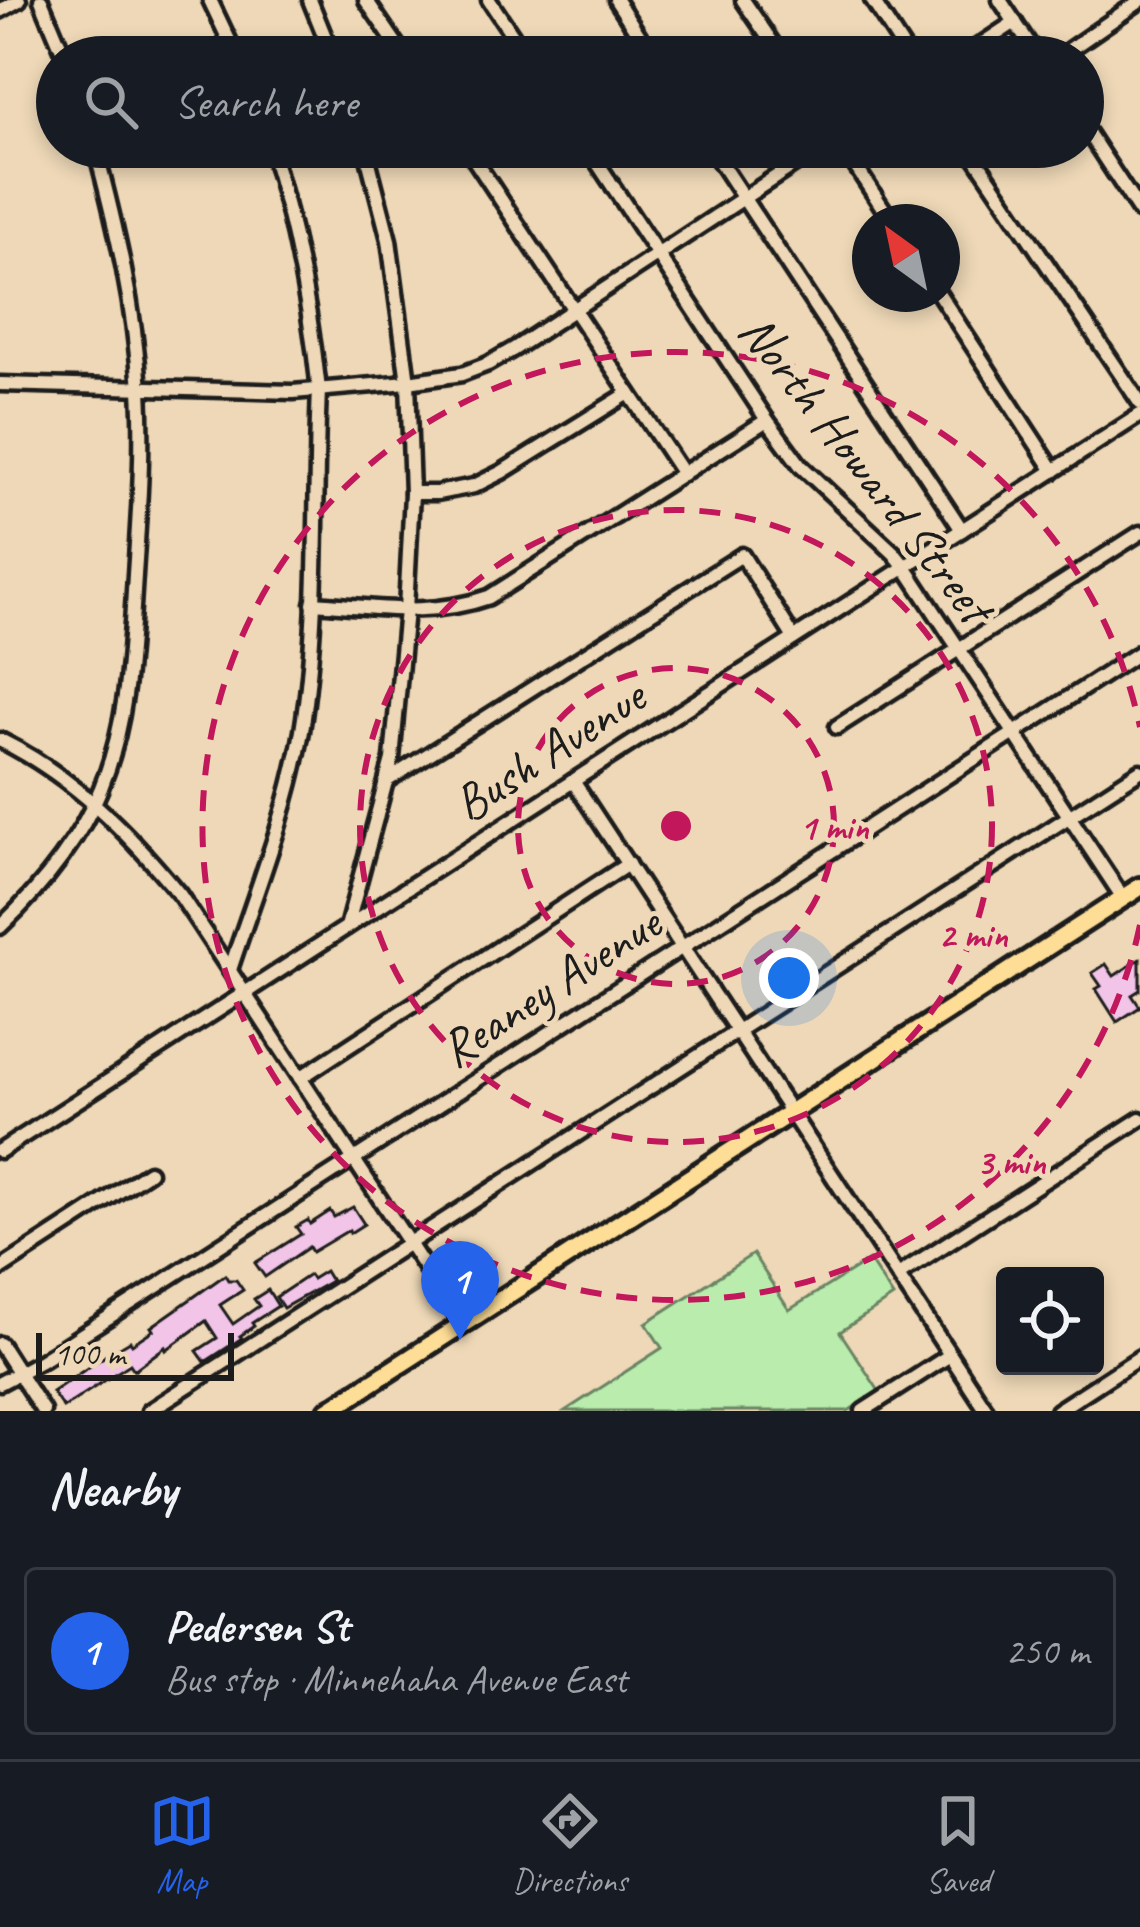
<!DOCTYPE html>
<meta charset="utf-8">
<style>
body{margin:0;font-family:Caveat,sans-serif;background:#242831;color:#f1f3f6}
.controls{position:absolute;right:36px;bottom:36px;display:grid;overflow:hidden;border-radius:12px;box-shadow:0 6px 18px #0003}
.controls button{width:108px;height:108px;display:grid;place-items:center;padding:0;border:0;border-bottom:3px solid #363941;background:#171b24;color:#f1f3f6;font:60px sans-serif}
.compass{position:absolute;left:852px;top:204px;width:108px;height:108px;border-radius:50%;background:#171b24;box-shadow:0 6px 18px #0003;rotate:327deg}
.scale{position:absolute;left:36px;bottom:30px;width:198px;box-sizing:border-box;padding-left:12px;border:6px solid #1c1c1c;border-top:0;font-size:33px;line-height:42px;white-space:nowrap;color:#1c1c1c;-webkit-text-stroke:9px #eed8b7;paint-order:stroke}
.you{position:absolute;left:789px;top:978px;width:42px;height:42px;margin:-30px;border:9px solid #fff;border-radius:50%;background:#1a73e8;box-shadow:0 0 0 18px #1a73e833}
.badge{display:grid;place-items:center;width:78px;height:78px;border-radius:50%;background:#2563eb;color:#fff;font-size:39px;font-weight:700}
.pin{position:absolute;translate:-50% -99px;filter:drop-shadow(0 3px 6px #0008)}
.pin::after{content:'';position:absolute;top:63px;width:42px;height:36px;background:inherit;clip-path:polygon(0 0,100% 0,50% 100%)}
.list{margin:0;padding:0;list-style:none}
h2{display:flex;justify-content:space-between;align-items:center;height:156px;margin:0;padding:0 48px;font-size:51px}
h2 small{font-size:39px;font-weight:400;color:#9ea1a6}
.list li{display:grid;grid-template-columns:78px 1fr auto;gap:36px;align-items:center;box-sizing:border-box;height:168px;margin:0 24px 24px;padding:0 24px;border:3px solid #363941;border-radius:12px}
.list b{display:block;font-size:45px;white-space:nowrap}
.list p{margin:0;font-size:39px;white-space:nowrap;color:#9ea1a6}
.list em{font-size:39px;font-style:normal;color:#9ea1a6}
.icon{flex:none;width:66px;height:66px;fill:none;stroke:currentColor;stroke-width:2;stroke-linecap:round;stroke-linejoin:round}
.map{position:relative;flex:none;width:1140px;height:1411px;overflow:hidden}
.search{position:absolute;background:#171b24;box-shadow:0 6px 18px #0003;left:36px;right:36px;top:36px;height:132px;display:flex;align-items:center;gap:30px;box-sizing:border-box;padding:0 42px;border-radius:66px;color:#9ea1a6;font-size:45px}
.sheet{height:348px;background:#171b24}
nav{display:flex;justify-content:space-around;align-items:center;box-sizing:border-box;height:168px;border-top:3px solid #363941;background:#171b24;font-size:33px;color:#9ea1a6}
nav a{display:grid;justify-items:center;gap:6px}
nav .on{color:#2563eb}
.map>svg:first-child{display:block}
.green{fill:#b9ecad;stroke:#6a8464;stroke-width:3}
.building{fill:#f1c4e8;stroke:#1c1c1c;stroke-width:3}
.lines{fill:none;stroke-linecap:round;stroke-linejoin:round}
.minor-casing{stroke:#1c1c1c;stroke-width:21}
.major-casing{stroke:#1c1c1c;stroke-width:26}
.minor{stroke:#eed8b7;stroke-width:12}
.major{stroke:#fedd96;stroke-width:16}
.ring{fill:none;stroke:#c2185b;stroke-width:6;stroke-dasharray:21 15}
.labels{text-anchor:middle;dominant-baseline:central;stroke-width:10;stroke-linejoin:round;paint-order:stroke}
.street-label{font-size:51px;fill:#1c1c1c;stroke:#eed8b7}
.centre{fill:#c2185b;stroke:#eed8b7;stroke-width:6}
.ring-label{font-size:36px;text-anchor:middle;font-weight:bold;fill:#c2185b;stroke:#eed8b7;stroke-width:10;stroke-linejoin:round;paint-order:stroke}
</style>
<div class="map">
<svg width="1140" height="1411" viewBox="0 0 1140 1411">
<rect width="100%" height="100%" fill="#eed8b7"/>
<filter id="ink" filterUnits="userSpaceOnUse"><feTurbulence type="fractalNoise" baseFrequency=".00833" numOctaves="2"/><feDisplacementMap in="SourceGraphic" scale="24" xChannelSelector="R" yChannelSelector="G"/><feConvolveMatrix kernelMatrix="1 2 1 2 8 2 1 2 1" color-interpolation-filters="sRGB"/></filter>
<g filter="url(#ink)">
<polygon class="green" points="753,1254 789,1310 869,1260 893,1297 840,1332 879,1391 848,1411 565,1411 662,1348 646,1323"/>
<g class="building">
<polygon points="1140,959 1140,990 1132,995 1140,1007 1117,1022 1096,989 1101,986 1092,973 1106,964 1114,976"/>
<polygon points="353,1207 364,1224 350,1233 349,1230 312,1252 309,1247 265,1277 255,1263 301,1234 296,1227 308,1220 310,1224 330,1211 334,1217"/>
<polygon points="325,1271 331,1281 283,1308 276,1297 309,1275 312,1279"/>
<polygon points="225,1275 228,1280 236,1280 243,1290 220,1305 233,1324 259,1306 254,1299 268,1290 278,1306 252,1323 254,1326 240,1336 242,1338 205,1362 197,1351 217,1338 206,1321 166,1350 165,1347 134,1370 130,1364 63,1408 52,1392 108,1354 130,1341 132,1344 153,1330 151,1327"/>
</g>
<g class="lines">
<g class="minor-casing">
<g id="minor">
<polyline points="41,0 65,57"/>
<polyline points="210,0 237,57"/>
<polyline points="310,0 333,57"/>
<polyline points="366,0 405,57"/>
<polyline points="489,0 527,57"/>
<polyline points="616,0 653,57"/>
<polyline points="743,0 782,57"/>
<polyline points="872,0 909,57"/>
<polyline points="1000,0 1038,57"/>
<polyline points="0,11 19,0"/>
<polyline points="962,57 1015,22"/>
<polyline points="1059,57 1140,1"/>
<polyline points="1083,125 1140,212"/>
<polyline points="466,147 683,474"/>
<polyline points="587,147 767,420 801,466 894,553 905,567 1123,898"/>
<polyline points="710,147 962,530"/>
<polyline points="843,147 892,222"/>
<polyline points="968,147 1140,403"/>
<polyline points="939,294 1054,471"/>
<polyline points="0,384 293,392 408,382 462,374 488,364 514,349 821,147"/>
<polyline points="412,493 437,493 474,486 502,472 629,393"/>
<path d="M313,603C375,607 430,618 489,597L767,420"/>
<polyline points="837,727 1140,533"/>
<path d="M0,740C73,776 129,833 180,895L462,1324"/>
<polyline points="388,780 742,555 794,638"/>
<polyline points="573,781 987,1411"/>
<path d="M0,927C42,887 79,842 101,788C127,724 130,658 134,591C138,524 144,457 140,390C135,308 116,226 95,147"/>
<polyline points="347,927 392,759 406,610 412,493 408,382 389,240 365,147"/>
<path d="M230,970C256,891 288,812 302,731C320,618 314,503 319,390C310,307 295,226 270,147"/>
<polyline points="300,1078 628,864"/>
<polyline points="0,1151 1140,415"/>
<polyline points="0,1269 149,1172"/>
<polyline points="898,1275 1140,1119"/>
<polyline points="0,1344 43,1411"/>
<polyline points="0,1383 41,1361 1140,652"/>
<polyline points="149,1411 1140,771"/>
<polyline points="863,1411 950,1355"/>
<polyline points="1057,1411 1140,1357"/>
</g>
</g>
<g class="major-casing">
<polyline id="major" points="328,1411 1140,887"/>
</g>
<use href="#minor" class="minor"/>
<use href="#major" class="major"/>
</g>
</g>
<g class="ring">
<circle cx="676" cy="826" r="158"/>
<circle cx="676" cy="826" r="316"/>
<path d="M1140 925A474 474 0 1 1 1140 727"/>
</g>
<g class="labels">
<g class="street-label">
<text transform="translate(866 468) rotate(52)">North Howard Street</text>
<text transform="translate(549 750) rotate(-33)">Bush Avenue</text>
<text transform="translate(550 986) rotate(-33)">Reaney Avenue</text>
</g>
</g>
<circle cx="676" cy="826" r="18" class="centre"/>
<g class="ring-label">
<text x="834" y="839">1 min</text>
<text x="973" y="947">2 min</text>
<text x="1011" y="1174">3 min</text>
</g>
</svg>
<div class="controls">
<button><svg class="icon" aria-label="locate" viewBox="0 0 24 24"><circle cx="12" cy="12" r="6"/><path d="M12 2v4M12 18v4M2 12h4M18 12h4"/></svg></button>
</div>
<svg class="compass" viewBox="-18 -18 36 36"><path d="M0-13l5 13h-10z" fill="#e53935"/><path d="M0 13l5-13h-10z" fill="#9ea1a6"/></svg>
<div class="scale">100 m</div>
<div class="you"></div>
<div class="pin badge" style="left:460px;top:1340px">1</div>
<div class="search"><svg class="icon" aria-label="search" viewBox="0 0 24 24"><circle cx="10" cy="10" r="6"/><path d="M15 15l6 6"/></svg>Search here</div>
</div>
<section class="sheet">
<h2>Nearby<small></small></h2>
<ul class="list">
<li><span class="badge">1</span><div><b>Pedersen St</b><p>Bus stop · Minnehaha Avenue East</p></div><em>250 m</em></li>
</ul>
</section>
<nav>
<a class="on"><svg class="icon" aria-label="map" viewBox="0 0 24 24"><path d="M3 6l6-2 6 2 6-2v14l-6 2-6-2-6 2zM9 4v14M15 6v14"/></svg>Map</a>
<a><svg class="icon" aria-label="directions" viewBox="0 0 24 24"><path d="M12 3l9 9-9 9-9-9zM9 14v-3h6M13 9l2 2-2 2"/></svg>Directions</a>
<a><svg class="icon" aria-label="saved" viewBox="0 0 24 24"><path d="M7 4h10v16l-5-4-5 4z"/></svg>Saved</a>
</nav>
